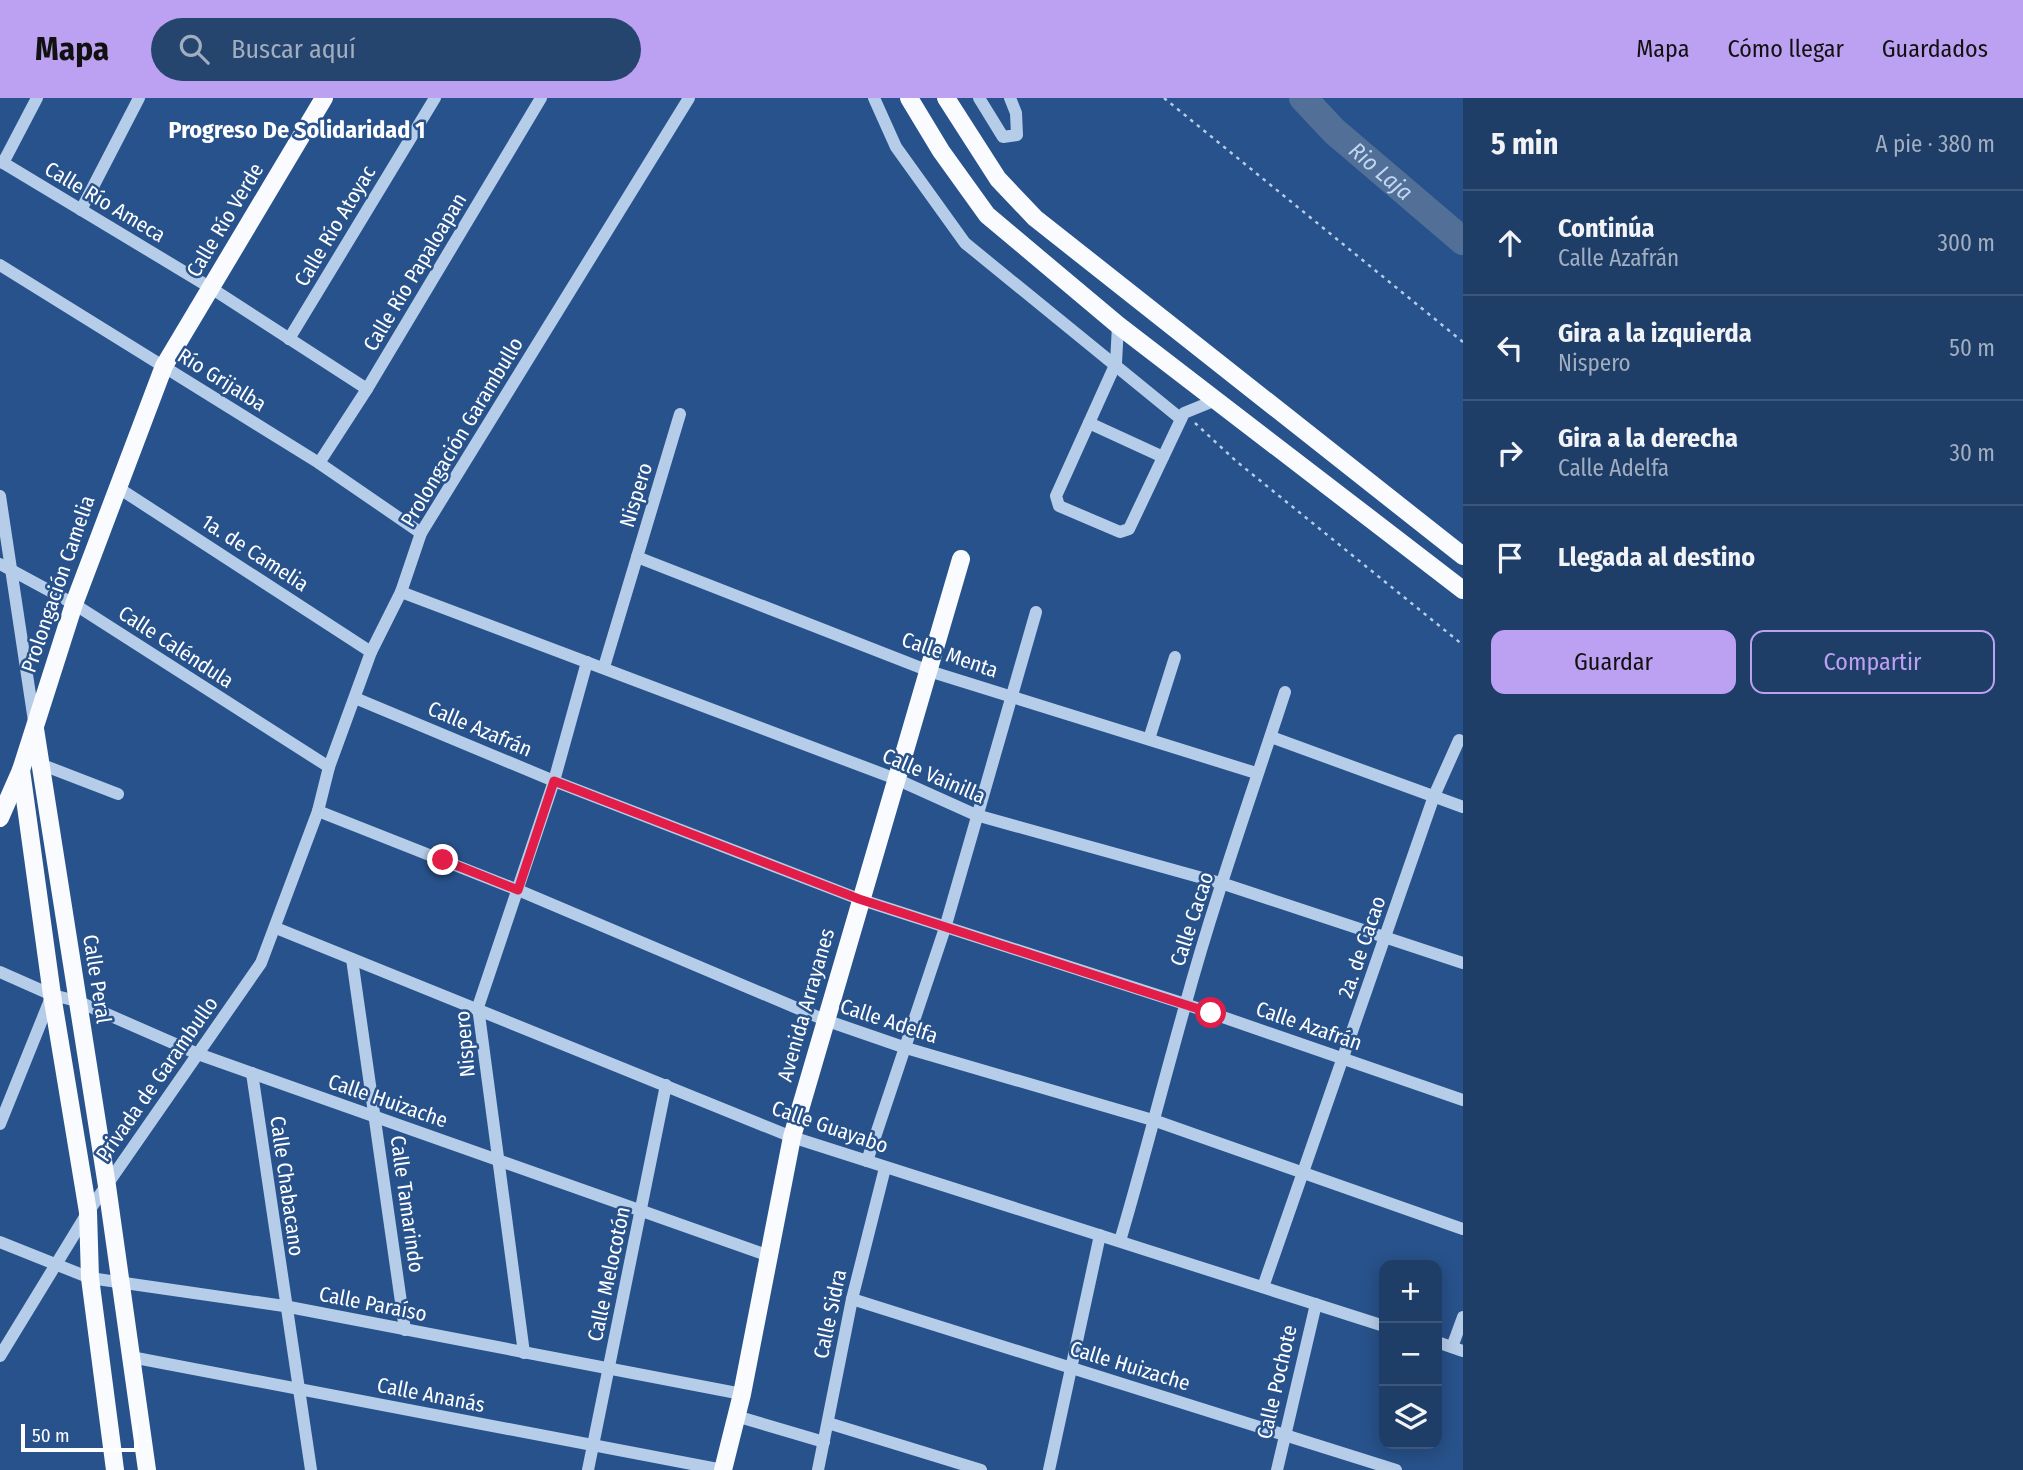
<!DOCTYPE html>
<html lang="es">
<meta charset="utf-8">
<style>
body{margin:0;font-family:"Fira Sans Condensed",sans-serif;background:#26456e;color:#f1f3f6}
.controls{position:absolute;right:21px;bottom:21px;display:grid;overflow:hidden;border-radius:14px;box-shadow:0 4px 18px #0003}
.controls button{width:63px;height:63px;display:grid;place-items:center;padding:0;border:0;border-bottom:2px solid #3c577c;background:#1e3e68;color:#f1f3f6;font:35px sans-serif}
.scale{position:absolute;left:21px;bottom:18px;width:117px;box-sizing:border-box;padding-left:7px;border:4px solid #fff;border-top:0;font-size:19px;line-height:24px;white-space:nowrap;color:#fff;-webkit-text-stroke:5px #28528b;paint-order:stroke}
.stop{position:absolute;width:21px;height:21px;margin:-16px;border:5px solid #e11d48;border-radius:50%;background:#fff}
.stop.end{background:#e11d48;border-color:#fff;box-shadow:0 2px 7px #0008}
.list{margin:0;padding:0;list-style:none}
h2{display:flex;justify-content:space-between;align-items:center;height:91px;margin:0;padding:0 28px;font-size:30px}
h2 small{font-size:23px;font-weight:400;color:#a1aec0}
.list li{display:grid;grid-template-columns:46px 1fr auto;gap:21px;align-items:center;box-sizing:border-box;height:105px;padding:0 28px;border-top:2px solid #3c577c}
.list b{display:block;font-size:26px;white-space:nowrap}
.list p{margin:0;font-size:23px;white-space:nowrap;color:#a1aec0}
.list em{font-size:23px;font-style:normal;color:#a1aec0}
.actions{display:flex;gap:14px;padding:21px 28px}
.actions a{flex:1;padding:16px 0;border:2px solid #bca0f2;border-radius:14px;text-align:center;font-size:24px;color:#bca0f2}
.actions .main{background:#bca0f2;color:#111}
.icon{flex:none;width:38px;height:38px;fill:none;stroke:currentColor;stroke-width:2;stroke-linecap:round;stroke-linejoin:round}
.map{position:relative;flex:none;width:1463px;height:1372px;overflow:hidden}
header{display:flex;align-items:center;gap:42px;box-sizing:border-box;height:98px;padding:0 35px;background:#bca0f2;color:#111}
header strong{font-size:33px}
nav{display:flex;gap:38px;margin-inline-start:auto;font-size:24px}
.search{width:490px;height:63px;background:#26456e;display:flex;align-items:center;gap:18px;box-sizing:border-box;padding:0 24px;border-radius:38px;color:#a1aec0;font-size:26px}
main{display:flex}
aside{flex:1;background:#1e3e68}
.map>svg:first-child{display:block}
.lines{fill:none;stroke-linecap:round;stroke-linejoin:round}
.river{stroke:#516f97;stroke-width:28}
.path{stroke:#b6cde9;stroke-width:2.5;stroke-dasharray:3.5 5;stroke-linecap:butt}
.minor{stroke:#b6cde9;stroke-width:12}
.major{stroke:#f9fbfe;stroke-width:18}
.route{stroke:#e11d48;stroke-width:9}
.labels{text-anchor:middle;dominant-baseline:central;stroke-width:5;stroke-linejoin:round;paint-order:stroke}
.street-label{font-size:21px;fill:#fff;stroke:#28528b}
.water-label{font-size:23px;font-style:italic;fill:#c2d7f1;stroke:#28528b}
.quarter-label{font-size:24px;font-weight:bold;fill:#fff;stroke:#28528b}
</style>
<header>
<strong>Mapa</strong>
<div class="search"><svg class="icon" aria-label="search" viewBox="0 0 24 24"><circle cx="10" cy="10" r="6"/><path d="M15 15l6 6"/></svg>Buscar aquí</div>
<nav><a>Mapa</a><a>Cómo llegar</a><a>Guardados</a></nav>
</header>
<main>
<div class="map">
<svg width="1463" height="1372" viewBox="0 0 1463 1372">
<rect width="100%" height="100%" fill="#28528b"/>
<g class="lines">
<path class="river" id="s1" d="M1303,0L1334,33L1463,143"/>
<g class="path">
<polyline points="1164,0 1463,244"/>
<polyline points="1195,325 1236,363 1463,547"/>
</g>
<g class="minor">
<polyline points="874,0 896,49 965,145 1181,321"/>
<polyline points="979,0 1003,39 1017,37 1016,15 1010,0"/>
<polyline points="0,63 211,190 367,291"/>
<polyline points="3,65 37,0"/>
<polyline points="81,112 139,0"/>
<polyline points="0,167 319,365 421,435"/>
<polyline points="1118,227 1116,265 1056,398 1059,408 1120,434 1129,431 1184,315 1216,302"/>
<polyline points="289,241 435,0"/>
<polyline points="1089,325 1163,359"/>
<polyline points="319,365 367,291 541,0"/>
<polyline points="117,389 371,554"/>
<polyline points="0,398 34,623"/>
<polyline points="637,459 929,573 1256,675"/>
<polyline points="0,466 74,506 329,669"/>
<polyline points="401,494 896,681 976,717 1224,786 1463,865"/>
<polyline points="604,569 680,316"/>
<polyline points="355,600 554,683 859,801 1185,906 1463,1002"/>
<polyline points="1271,639 1463,709"/>
<polyline points="1149,641 1175,559"/>
<polyline points="40,666 118,696"/>
<polyline points="318,713 518,792 825,922 906,950 1156,1023 1463,1131"/>
<polyline points="276,830 792,1039 1384,1228"/>
<polyline points="352,861 405,1232"/>
<polyline points="0,874 52,897 77,903 198,956 769,1158"/>
<polyline points="252,975 311,1372"/>
<polyline points="0,1026 52,897"/>
<polyline points="867,1063 945,830 1036,514"/>
<path d="M1120,1143C1143,1065 1163,986 1185,908C1214,802 1251,698 1285,594"/>
<polyline points="0,1144 90,1180 284,1208 742,1296"/>
<polyline points="1263,1189 1434,698 1459,642"/>
<polyline points="852,1201 1396,1372"/>
<polyline points="1437,1244 1463,1253"/>
<polyline points="1452,1249 1463,1219"/>
<polyline points="524,1255 478,909 554,683 587,564"/>
<polyline points="0,1258 88,1114 261,865 318,713 329,669 371,554 401,494 421,435 689,0"/>
<polyline points="131,1259 723,1372"/>
<polyline points="736,1318 824,1344"/>
<polyline points="828,1325 981,1372"/>
<polyline points="588,1372 666,987"/>
<polyline points="818,1372 852,1201 885,1070"/>
<polyline points="1049,1372 1100,1137"/>
<polyline points="1277,1372 1316,1206"/>
</g>
<g class="major">
<polyline points="909,0 941,53 987,117 1118,227 1463,492"/>
<polyline points="946,0 998,81 1035,120 1463,458"/>
<polyline points="35,631 107,1088 147,1372"/>
<polyline points="21,672 52,897 88,1114 90,1180 115,1372"/>
<polyline points="0,720 21,672 74,506 164,268 324,0"/>
<polyline points="723,1372 742,1296 792,1039 961,461"/>
</g>
</g>
<g class="lines">
<polyline class="route" points="443,762 518,792 554,683 859,801 1211,915"/>
</g>
<g class="labels">
<g class="street-label">
<text transform="translate(105 104) rotate(31)">Calle Río Ameca</text>
<text transform="translate(225 122) rotate(-59)">Calle Río Verde</text>
<text transform="translate(335 128) rotate(-59)">Calle Río Atoyac</text>
<text transform="translate(415 174) rotate(-59)">Calle Río Papaloapan</text>
<text transform="translate(222 282) rotate(32)">Río Grijalba</text>
<text transform="translate(462 334) rotate(-59)">Prolongación Garambullo</text>
<text transform="translate(636 397) rotate(-73)">Nispero</text>
<text transform="translate(255 455) rotate(33)">1a. de Camelia</text>
<text transform="translate(58 486) rotate(-71)">Prolongación Camelia</text>
<text transform="translate(176 549) rotate(33)">Calle Caléndula</text>
<text transform="translate(950 557) rotate(19)">Calle Menta</text>
<text transform="translate(480 631) rotate(23)">Calle Azafrán</text>
<text transform="translate(934 678) rotate(23)">Calle Vainilla</text>
<text transform="translate(1192 821) rotate(-72)">Calle Cacao</text>
<text transform="translate(1362 849) rotate(-71)">2a. de Cacao</text>
<text transform="translate(97 881) rotate(81)">Calle Peral</text>
<text transform="translate(806 907) rotate(-74)">Avenida Arrayanes</text>
<text transform="translate(889 923) rotate(18)">Calle Adelfa</text>
<text transform="translate(1309 928) rotate(19)">Calle Azafrán</text>
<text transform="translate(465 946) rotate(-95)">Nispero</text>
<text transform="translate(157 981) rotate(-55)">Privada de Garambullo</text>
<text transform="translate(388 1003) rotate(19)">Calle Huizache</text>
<text transform="translate(830 1029) rotate(19)">Calle Guayabo</text>
<text transform="translate(287 1088) rotate(82)">Calle Chabacano</text>
<text transform="translate(407 1106) rotate(82)">Calle Tamarindo</text>
<text transform="translate(609 1176) rotate(-78)">Calle Melocotón</text>
<text transform="translate(373 1206) rotate(11)">Calle Paraíso</text>
<text transform="translate(830 1216) rotate(-78)">Calle Sidra</text>
<text transform="translate(1130 1268) rotate(17)">Calle Huizache</text>
<text transform="translate(1277 1284) rotate(-77)">Calle Pochote</text>
<text transform="translate(431 1297) rotate(11)">Calle Ananás</text>
</g>
<g class="water-label">
<text stroke="none"><textPath href="#s1" startOffset="107">Rio Laja</textPath></text>
</g>
<g class="quarter-label">
<text x="297" y="32">Progreso De Solidaridad 1</text>
</g>
</g>
</svg>
<div class="controls">
<button>+</button>
<button>−</button>
<button><svg class="icon" aria-label="layers" viewBox="0 0 24 24"><path d="M12 4l9 5-9 5-9-5zM3 14l9 5 9-5"/></svg></button>
</div>
<div class="scale">50 m</div>
<div class="stop" style="left:1211px;top:915px"></div>
<div class="stop end" style="left:443px;top:762px"></div>
</div>
<aside>
<h2>5 min<small>A pie · 380 m</small></h2>
<ul class="list">
<li><svg class="icon" aria-label="ahead" viewBox="0 0 24 24"><path d="M12 20V5M6 11l6-6 6 6"/></svg><div><b>Continúa</b><p>Calle Azafrán</p></div><em>300 m</em></li>
<li><svg class="icon" aria-label="left" viewBox="0 0 24 24"><path d="M17 20v-9H6M10 6l-5 5 5 5"/></svg><div><b>Gira a la izquierda</b><p>Nispero</p></div><em>50 m</em></li>
<li><svg class="icon" aria-label="right" viewBox="0 0 24 24"><path d="M7 20v-9h11M14 6l5 5-5 5"/></svg><div><b>Gira a la derecha</b><p>Calle Adelfa</p></div><em>30 m</em></li>
<li><svg class="icon" aria-label="arrive" viewBox="0 0 24 24"><path d="M6 21V4h12l-3 4 3 4H6"/></svg><div><b>Llegada al destino</b></div></li>
</ul>
<div class="actions"><a class="main">Guardar</a><a>Compartir</a></div>
</aside>
</main>
